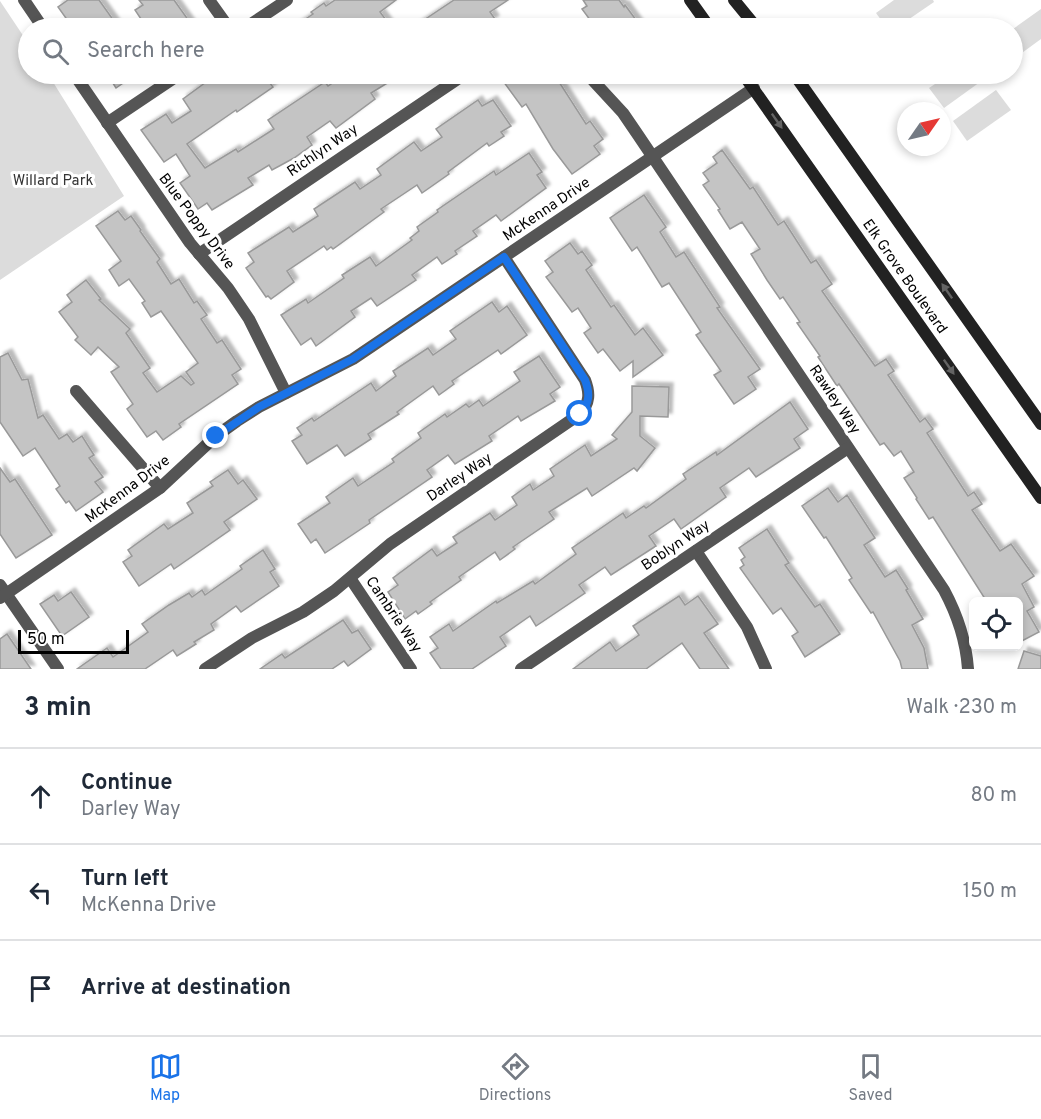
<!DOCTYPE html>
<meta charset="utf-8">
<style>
body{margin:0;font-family:Overpass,sans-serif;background:#f6f6f7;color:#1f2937}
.controls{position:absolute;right:18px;bottom:18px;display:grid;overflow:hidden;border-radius:9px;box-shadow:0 3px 9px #0003}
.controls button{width:54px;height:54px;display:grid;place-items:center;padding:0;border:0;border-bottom:2px solid #e0e1e3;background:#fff;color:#1f2937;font:30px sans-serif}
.compass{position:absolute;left:897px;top:102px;width:54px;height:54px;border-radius:50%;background:#fff;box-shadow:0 3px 9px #0003;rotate:56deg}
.scale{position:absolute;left:18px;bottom:15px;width:111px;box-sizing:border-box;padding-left:6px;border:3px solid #000;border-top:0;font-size:16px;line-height:21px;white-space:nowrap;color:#000;-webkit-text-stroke:4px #fff;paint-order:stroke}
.stop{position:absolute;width:18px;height:18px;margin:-14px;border:4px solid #1a73e8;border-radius:50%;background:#fff}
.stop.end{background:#1a73e8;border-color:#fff;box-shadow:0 2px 6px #0008}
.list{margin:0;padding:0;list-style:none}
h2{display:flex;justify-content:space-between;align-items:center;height:78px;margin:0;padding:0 24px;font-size:26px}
h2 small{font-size:20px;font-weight:400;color:#747a83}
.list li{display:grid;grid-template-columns:39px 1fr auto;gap:18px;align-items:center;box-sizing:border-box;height:96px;padding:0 24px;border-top:2px solid #e0e1e3}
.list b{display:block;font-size:22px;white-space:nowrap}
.list p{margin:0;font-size:20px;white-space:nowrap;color:#747a83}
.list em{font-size:20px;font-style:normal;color:#747a83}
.icon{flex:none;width:33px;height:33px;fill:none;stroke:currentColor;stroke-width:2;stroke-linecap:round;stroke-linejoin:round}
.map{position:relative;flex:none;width:1041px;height:669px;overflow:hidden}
.search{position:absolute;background:#fff;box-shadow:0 3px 9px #0003;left:18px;right:18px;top:18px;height:66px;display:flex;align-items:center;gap:15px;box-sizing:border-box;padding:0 21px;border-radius:33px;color:#747a83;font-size:22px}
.sheet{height:366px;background:#fff}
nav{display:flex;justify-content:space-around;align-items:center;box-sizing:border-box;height:84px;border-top:2px solid #e0e1e3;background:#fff;font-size:16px;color:#747a83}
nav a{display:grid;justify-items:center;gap:3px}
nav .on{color:#1a73e8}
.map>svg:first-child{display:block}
.green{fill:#dcdcdc}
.building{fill:#c4c4c4;stroke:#999;stroke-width:1.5;filter:url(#shadow)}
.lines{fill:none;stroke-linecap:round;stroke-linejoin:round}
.street{stroke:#555;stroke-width:12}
.secondary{stroke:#222;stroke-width:12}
.oneway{fill:#646464}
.route{stroke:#1a73e8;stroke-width:8}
.labels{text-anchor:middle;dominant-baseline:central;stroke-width:6;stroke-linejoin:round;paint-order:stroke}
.street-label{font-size:15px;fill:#000;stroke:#fff}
.park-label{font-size:15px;fill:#333;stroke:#fff}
</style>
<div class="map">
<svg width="1041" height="669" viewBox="0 0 1041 669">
<defs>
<filter id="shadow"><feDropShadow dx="4" dy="-4" stdDeviation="1.5" flood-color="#0004"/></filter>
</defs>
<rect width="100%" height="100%" fill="#fff"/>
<g class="green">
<polygon points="894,0 933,0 934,2 896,28 887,28 876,13"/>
<polygon points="0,1 28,43 28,74 48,74 124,196 0,280"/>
<polygon points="1041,9 1041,39 1015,58 1013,55 1013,29"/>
<polygon points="950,74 985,74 987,77 944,108 929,88"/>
<polygon points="996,90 1011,110 967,141 953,121"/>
</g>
<g class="building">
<polygon points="68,0 99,0 119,28 73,28 58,7"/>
<polygon points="139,0 174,0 194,28 145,28 145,25 135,10 143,5"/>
<polygon points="335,0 396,0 380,12 392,28 370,28 364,20 352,28 292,28 313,14 311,12 324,3 326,6"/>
<polygon points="454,0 508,0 490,12 495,19 482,28 412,28"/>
<polygon points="583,0 619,0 624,7 625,5 642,28 596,28 582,9 587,6"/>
<polygon points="107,74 136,74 116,88"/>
<polygon points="225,74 263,74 273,87 237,112 236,110 187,144 205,168 236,149 238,152 274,129 268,120 325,82 328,86 346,74 402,74 371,93 375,99 336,128 330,121 307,137 312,145 294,158 272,170 269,165 248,178 253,185 212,210 207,203 198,209 180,183 190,176 176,154 164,162 141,130 166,114 172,123 191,111 183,99 213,77 215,80"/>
<polygon points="514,74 554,74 586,124 590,121 603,139 594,146 600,154 572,174 553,149 526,104 522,107 503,81"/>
<polygon points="478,100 482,106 493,100 511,126 501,132 504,136 489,146 487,143 448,172 449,174 422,193 417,185 381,209 384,212 333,249 331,247 327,250 324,246 287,271 294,282 271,299 268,296 266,297 246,268 254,262 248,253 289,227 293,232 318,216 314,209 355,182 360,189 381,175 377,169 414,142 421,151 442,137 436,129"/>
<polygon points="722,150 750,189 753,187 778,225 784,221 811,263 816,260 832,284 822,291 875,366 886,359 894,371 888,375 920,422 925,418 933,429 927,433 968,496 974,492 982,504 972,510 1000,551 1011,544 1034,576 1022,584 1034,607 1027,611 1039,632 1018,643 1018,602 987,602 933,517 929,519 916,499 917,498 904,478 914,472 901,451 894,456 884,443 880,445 839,384 837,386 818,357 820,356 797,323 800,322 783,297 780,299 767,280 751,254 760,249 742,222 730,229 718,210 720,209 703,185 709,181 703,173 717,163 713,157"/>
<polygon points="529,153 542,172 537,175 546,188 501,221 496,215 473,231 477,236 455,251 457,254 442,264 437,257 412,275 416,280 377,306 371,298 351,311 355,317 316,346 311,338 301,345 281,315 306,299 308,303 344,278 342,275 370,257 376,266 412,240 410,238 419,231 417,227 438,212 437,210 494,171 496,175"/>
<polygon points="644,195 666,227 660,232 676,257 684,252 720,307 717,308 760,369 748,377 756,389 734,404 714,375 721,371 696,335 701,332 669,283 662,287 637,247 632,251 610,218"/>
<polygon points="118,211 125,220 131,216 141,230 140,231 160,259 157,262 171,284 179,279 194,303 197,301 207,315 201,319 217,343 222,340 241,369 232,375 238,384 179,424 181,427 163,440 156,431 147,437 127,409 133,404 111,372 119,367 98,347 91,355 75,340 78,337 59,312 72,302 67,295 86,280 101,299 99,300 130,329 126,333 150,368 143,373 157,392 181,376 191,385 194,383 186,372 198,363 161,311 151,317 142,303 145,301 129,279 119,286 109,270 121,261 96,226"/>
<polygon points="570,243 578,254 582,251 592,265 586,270 611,307 614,305 635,335 643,328 663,355 633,377 633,361 620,371 603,349 598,353 584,333 591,328 578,308 572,312 546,277 553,272 545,261"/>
<polygon points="492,302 499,312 507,306 527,335 501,354 498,350 452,381 454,384 439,395 433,386 397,412 399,414 368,434 371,439 345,456 337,445 307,464 292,441 302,435 297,428 312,418 314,421 371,383 376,391 396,376 393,371 428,348 433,355 456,339 450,331"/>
<polygon points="8,353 22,380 28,379 38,418 43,415 59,439 67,434 73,442 82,436 94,455 89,458 103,477 95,482 103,492 76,511 69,501 66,503 56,489 60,486 35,448 23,456 0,422 0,357"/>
<polygon points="539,356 560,387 550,394 555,401 521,421 518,416 489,436 492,441 455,464 448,455 427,470 432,477 369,520 370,523 325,553 316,539 311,543 298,524 330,503 326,497 353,478 358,486 394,462 392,459 421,438 418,433 445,414 447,417 466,404 469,407 479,400 483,406 520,381 514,372"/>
<polygon points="632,386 669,387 668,417 640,416 640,436 655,448 637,471 634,468 592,496 587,488 549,512 554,519 513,547 515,549 500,560 495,552 459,577 461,580 430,602 432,604 418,614 416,611 405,619 388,592 398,585 393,578 432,549 437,556 457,543 453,537 490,513 495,520 517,505 512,497 530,484 533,490 554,476 550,469 585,445 591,456 617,439 612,435 632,412"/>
<polygon points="790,402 808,429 794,439 800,448 756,477 749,468 720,488 726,497 681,529 674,519 649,536 656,546 611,575 605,567 579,585 585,593 536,626 530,616 500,637 506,646 472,669 441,669 430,653 438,648 430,637 449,624 453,631 496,601 497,603 533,581 535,584 576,554 572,548 623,513 626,518 644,506 646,508 686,479 683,474 716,452 717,455"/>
<polygon points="0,468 10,482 15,479 52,535 16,558 0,534"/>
<polygon points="228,470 238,484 243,480 257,499 224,522 230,530 174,569 171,564 139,586 123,562 132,556 128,550 164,524 168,529 193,513 187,503 213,486 210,482"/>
<polygon points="828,488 838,502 847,495 875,538 864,545 885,577 896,570 908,589 906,590 923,619 912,625 924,648 928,669 902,669 900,661 873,612 871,613 849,580 852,578 826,537 824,538 802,506"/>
<polygon points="767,529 789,563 785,565 815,607 820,604 840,634 805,657 792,636 798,632 781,608 773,614 740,568 744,565 741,560 745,557 739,548"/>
<polygon points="263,550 275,569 270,572 279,586 241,612 236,606 211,624 214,630 194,642 196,644 177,656 173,650 145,669 77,669 107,648 113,657 148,632 142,624 169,605 189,593 192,597 202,590 205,595 242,569 240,566"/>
<polygon points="71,592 89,617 62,636 40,604 54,595 58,601"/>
<polygon points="679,596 685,605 698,596 718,624 704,633 729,669 700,669 682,643 646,669 573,669 610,642 616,651 639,635 633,626"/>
<polygon points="343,620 352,633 358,630 371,649 348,666 344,661 332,669 260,669 282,654 285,658"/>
<polygon points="7,634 31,669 0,669 0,639"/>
<polygon points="1024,651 1041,656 1041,669 1018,669"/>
</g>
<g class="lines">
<g class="street">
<polyline points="24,0 43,28"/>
<polyline points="209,0 229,28"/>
<polyline points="245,28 287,0"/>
<polyline points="536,28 548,28"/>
<polyline points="74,74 190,243 228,288 249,319 286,393"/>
<path d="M587,74L623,113L638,135L944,590C958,616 966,640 968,669"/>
<polyline points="107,123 180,74"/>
<polyline points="199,254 465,74"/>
<polyline points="76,391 160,488"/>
<polyline points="696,551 747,627 766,669"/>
<polyline points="350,578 411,669"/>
<polyline points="0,585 58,669"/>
<polyline points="0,598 160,488 216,436 237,421 259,407 353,359 754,88"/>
<path d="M205,669L252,638L303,612L334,591L390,544L580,414C590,403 590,393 585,380L504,257"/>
<polyline points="521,669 848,448"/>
</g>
<g class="secondary">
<polyline points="690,0 710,28"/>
<polyline points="734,0 757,28"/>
<polyline points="743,74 1041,498"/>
<polyline points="794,74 1041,424"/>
</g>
</g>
<defs><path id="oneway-solid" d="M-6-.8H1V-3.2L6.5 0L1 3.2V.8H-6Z" transform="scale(1.5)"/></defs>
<g class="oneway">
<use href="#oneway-solid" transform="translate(777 121) rotate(55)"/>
<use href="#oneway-solid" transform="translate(947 291) rotate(-125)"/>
<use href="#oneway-solid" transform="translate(949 367) rotate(55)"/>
</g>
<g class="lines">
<path class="route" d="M216,436L259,407L353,359L504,257L585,380C590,393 590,403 580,414"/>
</g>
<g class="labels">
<g class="street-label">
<text transform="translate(323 151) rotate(-34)">Richlyn Way</text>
<text transform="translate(547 210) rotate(-34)">McKenna Drive</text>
<text transform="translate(196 222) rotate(53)">Blue Poppy Drive</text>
<text transform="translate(904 277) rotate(55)">Elk Grove Boulevard</text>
<text transform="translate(834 400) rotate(56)">Rawley Way</text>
<text transform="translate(460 478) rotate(-34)">Darley Way</text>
<text transform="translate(128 490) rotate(-37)">McKenna Drive</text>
<text transform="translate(676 546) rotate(-34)">Boblyn Way</text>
<text transform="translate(393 615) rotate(56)">Cambrie Way</text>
</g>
<g class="park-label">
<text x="53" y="181">Willard Park</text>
</g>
</g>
</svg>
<div class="controls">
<button><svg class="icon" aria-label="locate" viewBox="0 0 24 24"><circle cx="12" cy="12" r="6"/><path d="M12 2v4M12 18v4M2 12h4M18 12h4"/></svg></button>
</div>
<svg class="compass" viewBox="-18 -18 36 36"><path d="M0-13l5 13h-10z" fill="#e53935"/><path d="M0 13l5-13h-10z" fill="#747a83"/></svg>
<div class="scale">50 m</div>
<div class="stop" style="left:580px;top:414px"></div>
<div class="stop end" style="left:216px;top:436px"></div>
<div class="search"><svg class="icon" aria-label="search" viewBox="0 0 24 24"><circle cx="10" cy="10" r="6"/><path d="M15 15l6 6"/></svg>Search here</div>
</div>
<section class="sheet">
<h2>3 min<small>Walk · 230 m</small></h2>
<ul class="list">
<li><svg class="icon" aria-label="ahead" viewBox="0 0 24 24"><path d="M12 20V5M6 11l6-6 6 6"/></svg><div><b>Continue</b><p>Darley Way</p></div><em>80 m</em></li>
<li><svg class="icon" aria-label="left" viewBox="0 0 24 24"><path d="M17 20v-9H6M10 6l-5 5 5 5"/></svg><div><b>Turn left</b><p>McKenna Drive</p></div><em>150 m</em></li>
<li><svg class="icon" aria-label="arrive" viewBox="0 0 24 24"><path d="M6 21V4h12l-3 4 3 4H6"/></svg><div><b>Arrive at destination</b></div></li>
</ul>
</section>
<nav>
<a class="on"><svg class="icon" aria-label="map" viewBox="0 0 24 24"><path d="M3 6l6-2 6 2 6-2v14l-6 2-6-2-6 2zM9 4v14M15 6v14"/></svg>Map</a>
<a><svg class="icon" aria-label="directions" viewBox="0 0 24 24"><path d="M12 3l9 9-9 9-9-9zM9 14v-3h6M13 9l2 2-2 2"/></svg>Directions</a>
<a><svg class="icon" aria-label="saved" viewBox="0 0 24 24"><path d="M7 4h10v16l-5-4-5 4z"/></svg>Saved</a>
</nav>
